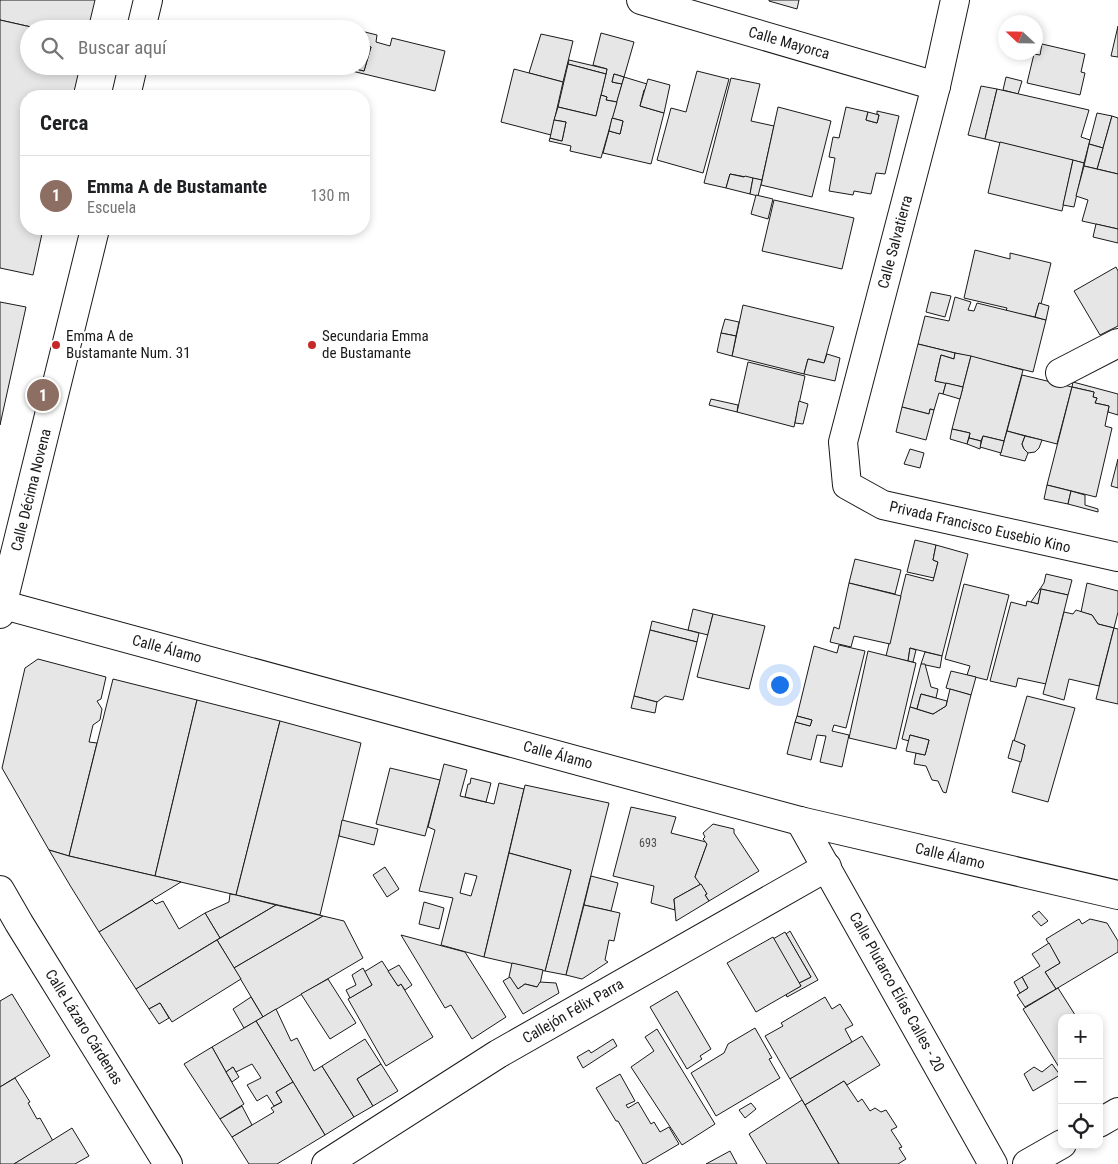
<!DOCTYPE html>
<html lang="es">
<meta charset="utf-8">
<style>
body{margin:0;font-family:"Roboto Condensed",sans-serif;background:#f2f2f2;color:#202124}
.controls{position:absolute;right:15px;bottom:15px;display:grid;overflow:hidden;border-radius:10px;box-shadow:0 2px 8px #0003}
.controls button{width:45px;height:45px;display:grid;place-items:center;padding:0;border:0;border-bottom:1px solid #e0e0e0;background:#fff;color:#202124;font:25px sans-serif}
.compass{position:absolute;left:998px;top:15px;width:45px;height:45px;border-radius:50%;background:#fff;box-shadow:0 2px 8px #0003;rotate:292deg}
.you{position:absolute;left:779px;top:684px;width:18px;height:18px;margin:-12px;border:4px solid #fff;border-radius:50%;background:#1a73e8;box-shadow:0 0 0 8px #1a73e833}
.badge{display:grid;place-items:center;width:32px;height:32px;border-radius:50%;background:#c62828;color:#fff;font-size:16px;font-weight:700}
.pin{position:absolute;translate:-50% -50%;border:2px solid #fff;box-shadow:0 1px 5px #0006}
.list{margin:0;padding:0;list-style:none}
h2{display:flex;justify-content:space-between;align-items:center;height:65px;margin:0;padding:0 20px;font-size:21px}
h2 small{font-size:16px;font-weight:400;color:#757577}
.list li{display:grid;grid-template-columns:32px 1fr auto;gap:15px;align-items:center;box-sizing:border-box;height:80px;padding:0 20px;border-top:1px solid #e0e0e0}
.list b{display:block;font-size:19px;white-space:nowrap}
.list p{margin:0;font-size:16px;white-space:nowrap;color:#757577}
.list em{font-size:16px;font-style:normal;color:#757577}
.icon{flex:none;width:28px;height:28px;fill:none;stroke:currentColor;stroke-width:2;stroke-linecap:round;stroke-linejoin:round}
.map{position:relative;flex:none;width:1118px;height:1164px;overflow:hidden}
.search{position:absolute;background:#fff;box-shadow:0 2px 8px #0003;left:20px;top:20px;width:350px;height:55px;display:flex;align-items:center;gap:12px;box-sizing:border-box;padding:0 18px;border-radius:28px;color:#757577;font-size:19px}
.panel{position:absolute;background:#fff;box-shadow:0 2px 8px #0003;left:20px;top:90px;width:350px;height:145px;border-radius:20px}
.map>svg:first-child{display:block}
.building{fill:#e6e6e6;stroke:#1a1a1a;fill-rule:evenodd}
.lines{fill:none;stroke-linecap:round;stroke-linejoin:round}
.minor-casing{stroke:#1a1a1a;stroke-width:30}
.tertiary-casing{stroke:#1a1a1a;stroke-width:30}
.minor{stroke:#fff;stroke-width:28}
.tertiary{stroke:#fff;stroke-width:28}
.poi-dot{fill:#c62828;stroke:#fff;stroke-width:2}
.labels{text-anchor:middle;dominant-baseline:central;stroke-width:4;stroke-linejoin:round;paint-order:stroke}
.number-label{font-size:12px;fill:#4d4d4d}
.street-label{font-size:15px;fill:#1a1a1a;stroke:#fff}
.poi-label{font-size:15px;fill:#1a1a1a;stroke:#fff;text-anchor:start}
</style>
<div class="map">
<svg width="1118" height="1164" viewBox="0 0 1118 1164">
<rect width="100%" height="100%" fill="#fff"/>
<g class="building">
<polygon points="0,0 95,0 88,29 40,29 0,20"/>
<polygon points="769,0 799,0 797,9 769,1"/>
<polygon points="0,20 40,29 29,29 29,66 80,66 73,96 26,96 26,229 43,229 33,275 0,268"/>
<polygon points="324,22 353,29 322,29"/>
<polygon points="1118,26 1118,57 1111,56"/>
<polygon points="361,31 377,35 376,42 390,46 392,38 445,51 435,91 331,66 345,66 364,71 371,47 361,44"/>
<polygon points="601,33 634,42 624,77 614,74 612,82 622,84 617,102 606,100 607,97 601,95 607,69 593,65"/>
<polygon points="541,34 573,41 563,82 529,73"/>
<polygon points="361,44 371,47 364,71 345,66 361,66"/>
<polygon points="1042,44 1085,54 1081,72 1085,73 1080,95 1027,83 1034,54 1040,55"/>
<polygon points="569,60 607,69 606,74 568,64"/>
<polygon points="568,64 606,74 596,116 558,107"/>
<polygon points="514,69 563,82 551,135 501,122"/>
<polygon points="697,71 729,79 703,173 657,160 671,108 686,112"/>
<polygon points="614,74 624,77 622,84 612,82"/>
<polygon points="624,77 647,84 645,90 644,90 640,106 664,113 651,164 603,153 609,131 620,134 623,121 612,118"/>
<polygon points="1006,77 1022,81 1018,94 1003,90"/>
<polygon points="731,78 760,84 751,121 774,126 762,180 730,174 726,188 704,183"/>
<polygon points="648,79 670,85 664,113 640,106"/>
<polygon points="981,86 997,89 985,139 968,135"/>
<polygon points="997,89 1089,110 1081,137 1090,140 1084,163 985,139"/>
<polygon points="601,95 607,97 606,100 617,102 601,158 570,151 571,146 549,141 550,138 562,141 566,122 554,120 558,107 596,116"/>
<polygon points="778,107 831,121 812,197 761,185"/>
<polygon points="846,107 868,112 866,120 877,123 879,115 877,114 877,111 899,116 885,174 876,173 871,194 854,191 853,195 829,191 835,158 829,157 833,137 839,138"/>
<polygon points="868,112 879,115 877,123 866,120"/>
<polygon points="1097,113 1112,116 1103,148 1089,144"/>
<polygon points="1112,116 1118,118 1118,174 1097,169"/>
<polygon points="612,118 623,121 620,134 609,131"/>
<polygon points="554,120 566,122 562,141 550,138"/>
<polygon points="1000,142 1073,160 1062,211 988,193"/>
<polygon points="1089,144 1103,148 1097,169 1084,166"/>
<polygon points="1073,160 1084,163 1074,207 1063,205"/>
<polygon points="1084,166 1118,174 1118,229 1082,221 1088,200 1076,196"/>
<polygon points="730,174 744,177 745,176 753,178 750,194 726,188"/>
<polygon points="753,178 762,180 758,196 750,194"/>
<polygon points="756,195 773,199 768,219 751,214"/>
<polygon points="774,200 854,218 842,269 762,251"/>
<polygon points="1096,224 1118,229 1118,243 1093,237"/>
<polygon points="975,250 1010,259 1010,253 1051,263 1041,304 1039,303 1035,317 1006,311 1007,308 964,298"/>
<polygon points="1116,267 1118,271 1118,326 1100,335 1074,291"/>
<polygon points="931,292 951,296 945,317 926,312"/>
<polygon points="955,297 971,302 968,310 974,311 977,303 1046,320 1033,372 918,344 925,316 949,321"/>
<polygon points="0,302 26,307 0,425"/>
<polygon points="1039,303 1049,306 1046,320 1035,317"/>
<polygon points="743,305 834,327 824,363 808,359 804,374 732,356"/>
<polygon points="725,319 739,322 736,336 721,333"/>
<polygon points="721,333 736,336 732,356 717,352"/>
<polygon points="918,344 955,353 954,359 941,355 935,381 946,383 943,394 939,393 934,410 930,409 929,414 902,407"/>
<polygon points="955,353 971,356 963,387 935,381 941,355 954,359"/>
<polygon points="827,354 840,358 835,381 804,374 808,359 824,363"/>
<polygon points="971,356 1023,370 1004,441 983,436 981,441 969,438 970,433 952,429"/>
<polygon points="748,362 805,376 794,427 737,412"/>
<polygon points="1022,375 1072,387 1057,444 1007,431"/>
<polygon points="1073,382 1118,394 1118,415 1108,412 1109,406 1095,403 1097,398 1093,397 1094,392 1072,387"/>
<polygon points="946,383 963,387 960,399 943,394"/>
<polygon points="1072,387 1094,392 1093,397 1097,398 1095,403 1109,406 1105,426 1112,428 1096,497 1047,485"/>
<polygon points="711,399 738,405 737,412 709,405"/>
<polygon points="799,401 808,404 803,424 795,423"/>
<polygon points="902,407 929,414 930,409 934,410 926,440 896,432"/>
<polygon points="952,429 970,433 967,444 950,439"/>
<polygon points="1007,431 1025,436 1022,444 1023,447 1028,453 1025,461 1000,455"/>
<polygon points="983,436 1004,441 1001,453 980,447"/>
<polygon points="1025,436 1042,440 1039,448 1035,452 1028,453 1024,449 1022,444"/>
<polygon points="969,438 981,441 980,449 967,444"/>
<polygon points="910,449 924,453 920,468 904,464"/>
<polygon points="1118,459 1118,488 1111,486"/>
<polygon points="1047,485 1071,491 1068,504 1044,499"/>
<polygon points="1071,491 1085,495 1085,505 1098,509 1098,512 1068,504"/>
<polygon points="915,540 936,545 933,560 938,562 934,578 907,572"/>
<polygon points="936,545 968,554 942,656 910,648 908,661 886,656 906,574 933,581 938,562 933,560"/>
<polygon points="855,559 901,570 895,594 849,583"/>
<polygon points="1046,574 1072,580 1068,595 1041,589 1038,604 1031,602 1044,583"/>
<polygon points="849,583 901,596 890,644 854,636 851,647 830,642 834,627 839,629"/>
<polygon points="1087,583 1118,591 1118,612 1114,628 1098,624 1092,615 1081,612"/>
<polygon points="964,584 1009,595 987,680 967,675 970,666 945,659"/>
<polygon points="1041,589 1068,595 1046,684 1018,678 1016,687 990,681 1011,602 1026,606 1027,601 1038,604"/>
<polygon points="693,609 713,614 708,635 688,630"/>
<polygon points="1076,610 1092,615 1098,624 1114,628 1099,686 1069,679 1064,700 1043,694 1064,612 1073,614"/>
<polygon points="713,614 765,626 749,689 697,677"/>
<polygon points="652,621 699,633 697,642 650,630"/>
<polygon points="1114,628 1118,629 1118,704 1096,699"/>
<polygon points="650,630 697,642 683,700 665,696 657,702 634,696"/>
<polygon points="839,645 865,651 846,728 834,725 832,731 849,735 842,767 820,762 826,736 817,735 811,760 787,754 795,722 810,726 812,720 797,716 814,646 837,653"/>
<polygon points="910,648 916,650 913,662 908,661"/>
<polygon points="868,651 916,663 896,749 849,738"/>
<polygon points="925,652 942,656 940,668 921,664"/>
<polygon points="38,659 106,677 101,699 97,701 102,709 100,720 93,725 89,742 97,743 69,856 49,850 2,768 25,668"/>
<polygon points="921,664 925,664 931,687 938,689 936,698 921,694 917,709 910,707"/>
<polygon points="951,671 976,677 971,695 946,688"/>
<polygon points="113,679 197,700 155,876 69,856"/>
<polygon points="950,689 971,695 946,793 943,792 938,781 932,780 926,766 914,764 916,753 925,755 929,740 910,735 909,741 902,739 910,707 933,714 946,706"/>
<polygon points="921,694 947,701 946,706 933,714 917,709"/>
<polygon points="634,696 657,702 655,713 631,708"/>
<polygon points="1027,696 1075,708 1048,802 1012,792 1025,745 1014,741"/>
<polygon points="197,700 280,721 236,895 155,876"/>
<polygon points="797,716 812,720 810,726 795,722"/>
<polygon points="280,721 361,743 320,915 236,895"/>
<polygon points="910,735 929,740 925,755 906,751"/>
<polygon points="1013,740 1025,745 1021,762 1008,758"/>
<path d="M444,764L467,770L460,796L494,804L499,783L524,789L484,957L441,945L453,898L419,891L435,830L428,827ZM465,873L477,876L471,896L460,893Z"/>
<polygon points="390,768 440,780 425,836 376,824"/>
<polygon points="471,778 491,783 486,802 465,797 468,784 470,784"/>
<polygon points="525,785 609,803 566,975 545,971 571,870 509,853"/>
<polygon points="631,807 676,817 671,833 706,842 707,844 695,877 701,884 674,899 675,910 651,903 654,886 613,876"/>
<polygon points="342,820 378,829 374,845 339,836"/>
<polygon points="713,824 734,829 734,833 759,871 709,901 705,895 707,894 695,877 707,844 703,839 705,837 703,833"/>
<polygon points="49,850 69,856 181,882 99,932 71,887"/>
<polygon points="509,853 571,870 545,971 484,957"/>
<polygon points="385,867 399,889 387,897 373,875"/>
<polygon points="591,876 618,883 611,911 584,905"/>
<polygon points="701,884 707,894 705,895 709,901 676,921 674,899"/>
<polygon points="230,894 236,895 276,905 220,938 205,913 229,902"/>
<polygon points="152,900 156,904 163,901 179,929 205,913 220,938 136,989 99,932"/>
<polygon points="424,902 444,908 439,929 419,924"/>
<polygon points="276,905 323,916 234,968 217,940"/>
<polygon points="584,905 620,913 614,941 609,940 605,960 608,962 582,979 566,975"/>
<polygon points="1039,911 1048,921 1041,926 1032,916"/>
<polygon points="323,916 344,921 363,958 263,1017 234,968"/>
<polygon points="1079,919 1082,924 1090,919 1107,923 1118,941 1118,952 1056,989 1045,972 1060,963 1046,939"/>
<polygon points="790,931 818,980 787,997 786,994 801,986 799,983 811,977 786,934"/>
<polygon points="785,932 811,977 799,983 773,939"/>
<polygon points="401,935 465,952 506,1017 472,1039 451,1005 445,1008"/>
<polygon points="773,937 801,986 756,1012 727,963"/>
<polygon points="217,940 241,979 172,1022 160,1003 149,1009 136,989"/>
<polygon points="1049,943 1060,963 1045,972 1056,989 1025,1007 1017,995 1028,988 1022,977 1040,966 1032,954"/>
<polygon points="382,961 398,986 401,984 433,1037 386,1066 348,999 372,985 364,972"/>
<polygon points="512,963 543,970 540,984 537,987 525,984 518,989 509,977"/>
<polygon points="399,965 412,985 405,990 401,984 398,986 388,971"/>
<polygon points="363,968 372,985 350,998 346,990 356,985 352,975"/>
<polygon points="510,977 518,989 525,984 537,987 540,982 556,983 559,993 523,1014 503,981"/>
<polygon points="1022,977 1028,988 1020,993 1014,982"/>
<polygon points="328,979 356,1023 330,1039 301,994"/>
<polygon points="1058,988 1077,1018 1062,1018 1062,1072 1023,1009"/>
<polygon points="677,991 711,1049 700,1056 702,1059 687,1069 650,1007"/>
<polygon points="12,994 50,1056 0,1087 0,1001"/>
<polygon points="251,997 263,1017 244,1028 233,1009"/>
<polygon points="825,997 832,1009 840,1004 853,1025 845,1029 852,1042 790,1079 765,1036 783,1026 781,1023"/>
<polygon points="160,1003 169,1018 159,1024 149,1009"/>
<polygon points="276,1009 291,1041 297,1038 314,1071 322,1066 354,1117 325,1135 256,1021"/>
<polygon points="256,1021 293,1082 276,1092 282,1102 274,1106 267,1095 257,1101 247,1085 261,1078 252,1064 236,1072 233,1067 226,1072 212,1047"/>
<polygon points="755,1028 772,1058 769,1059 780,1078 716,1116 691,1073 724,1053 728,1044"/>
<polygon points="657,1029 715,1124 682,1145 631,1067 654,1051 645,1037"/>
<polygon points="862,1036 880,1065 847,1085 844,1081 805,1105 790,1079"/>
<polygon points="365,1039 381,1064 357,1079 373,1106 354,1117 322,1066"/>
<polygon points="613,1039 617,1046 583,1068 577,1057 589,1050 591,1053"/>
<polygon points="212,1047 244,1104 220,1119 184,1064"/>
<polygon points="381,1064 398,1091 373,1106 357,1079"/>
<polygon points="1052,1064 1060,1075 1033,1091 1024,1074 1034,1067 1042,1072"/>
<polygon points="233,1067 239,1077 232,1082 226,1072"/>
<polygon points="620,1074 635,1101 626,1105 628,1108 638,1102 651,1124 654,1122 660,1132 669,1127 679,1144 645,1164 643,1164 618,1121 616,1121 596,1088"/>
<polygon points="15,1078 30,1102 28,1103 37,1119 40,1118 53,1141 14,1164 0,1164 0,1087"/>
<polygon points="844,1081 858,1102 862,1099 870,1111 875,1108 881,1112 886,1110 897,1127 891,1130 902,1147 899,1148 906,1159 898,1164 839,1164 805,1105"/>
<polygon points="293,1082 325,1135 277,1164 249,1164 232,1137 274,1112 271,1108 282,1102 276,1092"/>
<polygon points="802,1100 805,1105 839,1164 767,1164 749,1134"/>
<polygon points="751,1103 756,1109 745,1118 739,1110"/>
<polygon points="242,1106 252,1125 232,1137 220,1119"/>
<polygon points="72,1128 89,1156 75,1164 14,1164"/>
<polygon points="730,1151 737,1164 706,1164"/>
</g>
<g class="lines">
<g class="minor-casing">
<g id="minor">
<polyline points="641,0 936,86"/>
<polyline points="955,0 936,86 843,442 847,485 883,505 1118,557"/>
<polyline points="141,29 148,0"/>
<polyline points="126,96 133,66"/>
<polyline points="1060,373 1118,343"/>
<polyline points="0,614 95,229"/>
<polyline points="800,821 993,1164"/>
<polyline points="0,890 19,923 168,1164"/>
<polyline points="326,1164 498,1054 827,867"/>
</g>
</g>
<g class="tertiary-casing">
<g id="tertiary">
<polyline points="0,604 800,821 1118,895"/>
<polyline points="1099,1123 1118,1112"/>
<polyline points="1027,1164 1062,1144"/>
</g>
</g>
<use href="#minor" class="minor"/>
<use href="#tertiary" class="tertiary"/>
</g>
<g class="poi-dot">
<circle cx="56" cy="345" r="5"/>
<circle cx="312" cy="345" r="5"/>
</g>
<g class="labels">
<g class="number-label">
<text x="648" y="843">693</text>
</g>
<g class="street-label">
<text transform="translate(789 43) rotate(16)">Calle Mayorca</text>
<text transform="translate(895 242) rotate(-75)">Calle Salvatierra</text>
<text transform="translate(31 490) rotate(-76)">Calle Décima Novena</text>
<text transform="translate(980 527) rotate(13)">Privada Francisco Eusebio Kino</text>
<text transform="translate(167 649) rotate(15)">Calle Álamo</text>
<text transform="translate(558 755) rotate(15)">Calle Álamo</text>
<text transform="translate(950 856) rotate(13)">Calle Álamo</text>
<text transform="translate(897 992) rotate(61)">Calle Plutarco Elías Calles - 20</text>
<text transform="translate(573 1011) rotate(-30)">Callejón Félix Parra</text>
<text transform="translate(84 1027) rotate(58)">Calle Lázaro Cárdenas</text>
</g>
<g class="poi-label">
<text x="66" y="336">Emma A de<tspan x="66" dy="17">Bustamante Num. 31</tspan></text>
<text x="322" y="336">Secundaria Emma<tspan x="322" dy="17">de Bustamante</tspan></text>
</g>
</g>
</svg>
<div class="controls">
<button>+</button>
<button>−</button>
<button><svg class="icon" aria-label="locate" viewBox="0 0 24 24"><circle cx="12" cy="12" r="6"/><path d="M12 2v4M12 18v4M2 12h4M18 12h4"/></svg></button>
</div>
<svg class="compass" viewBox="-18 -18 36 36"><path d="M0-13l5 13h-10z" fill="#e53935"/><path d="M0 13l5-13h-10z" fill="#757577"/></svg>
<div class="you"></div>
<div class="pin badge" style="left:43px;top:395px;background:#8d6e63">1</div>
<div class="search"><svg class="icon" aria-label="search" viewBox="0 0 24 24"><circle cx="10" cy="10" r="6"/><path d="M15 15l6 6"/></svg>Buscar aquí</div>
<section class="panel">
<h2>Cerca<small></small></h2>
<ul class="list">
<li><span class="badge" style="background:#8d6e63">1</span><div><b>Emma A de Bustamante</b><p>Escuela</p></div><em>130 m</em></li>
</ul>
</section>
</div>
